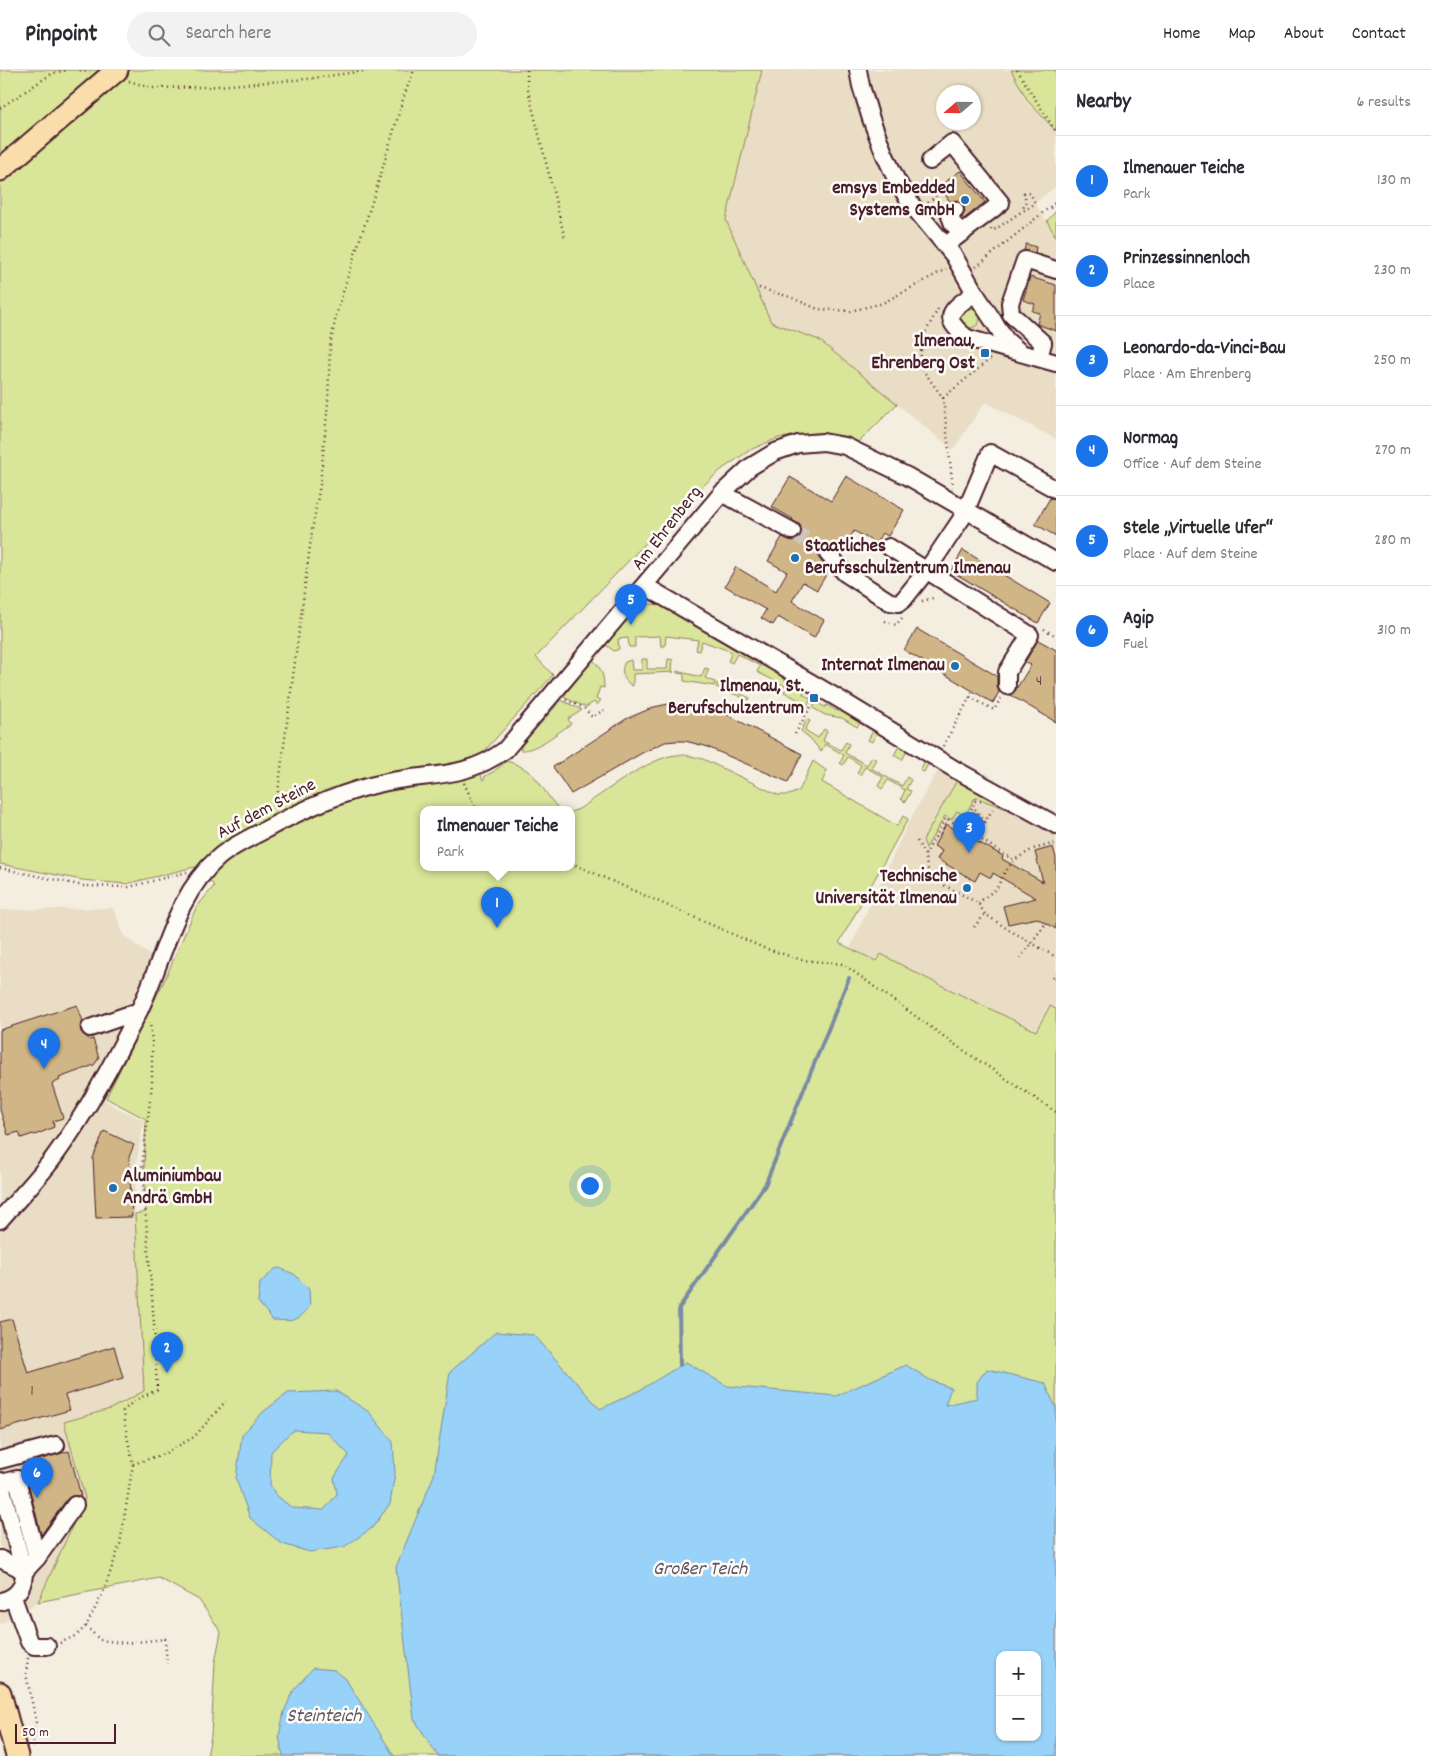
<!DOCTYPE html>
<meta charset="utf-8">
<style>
body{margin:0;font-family:Dekko,sans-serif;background:#f2f2f3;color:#2b2b33}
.controls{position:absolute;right:15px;bottom:15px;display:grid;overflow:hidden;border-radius:10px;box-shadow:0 1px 4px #0004}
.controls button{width:45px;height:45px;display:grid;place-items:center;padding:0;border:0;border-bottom:1px solid #e1e1e2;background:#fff;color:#2b2b33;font:25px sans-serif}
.compass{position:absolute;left:936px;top:15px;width:45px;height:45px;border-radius:50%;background:#fff;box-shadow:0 1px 4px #0004;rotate:250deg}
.scale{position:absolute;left:15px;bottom:12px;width:101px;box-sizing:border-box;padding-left:5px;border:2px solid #4a1f2b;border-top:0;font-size:14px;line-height:18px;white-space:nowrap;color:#4a1f2b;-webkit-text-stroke:4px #fdfcf7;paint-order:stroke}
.you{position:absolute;left:589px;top:1115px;width:18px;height:18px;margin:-12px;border:4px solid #fff;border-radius:50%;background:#1a73e8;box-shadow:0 0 0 8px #1a73e833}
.badge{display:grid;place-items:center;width:32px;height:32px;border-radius:50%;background:#1a73e8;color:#fff;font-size:16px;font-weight:700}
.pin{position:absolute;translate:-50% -41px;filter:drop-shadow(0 1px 2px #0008)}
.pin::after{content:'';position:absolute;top:26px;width:18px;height:15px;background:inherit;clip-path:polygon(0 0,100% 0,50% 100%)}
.popup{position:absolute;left:420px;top:736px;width:155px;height:65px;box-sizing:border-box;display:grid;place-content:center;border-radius:10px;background:#fff;filter:drop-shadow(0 1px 4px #0005);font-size:16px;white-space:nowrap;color:#7c7c81}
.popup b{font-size:19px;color:#2b2b33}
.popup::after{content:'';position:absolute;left:50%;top:100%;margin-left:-10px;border:10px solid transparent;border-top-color:#fff}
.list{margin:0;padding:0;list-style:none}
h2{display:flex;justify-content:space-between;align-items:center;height:65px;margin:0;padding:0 20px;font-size:21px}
h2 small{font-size:16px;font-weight:400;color:#7c7c81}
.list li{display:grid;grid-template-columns:32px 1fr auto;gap:15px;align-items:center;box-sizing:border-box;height:90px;padding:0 20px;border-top:1px solid #e1e1e2}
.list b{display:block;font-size:19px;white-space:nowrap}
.list p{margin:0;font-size:16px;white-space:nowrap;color:#7c7c81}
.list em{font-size:16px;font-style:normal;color:#7c7c81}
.icon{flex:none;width:28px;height:28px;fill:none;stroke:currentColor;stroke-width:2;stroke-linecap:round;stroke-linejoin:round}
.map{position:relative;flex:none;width:1056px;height:1686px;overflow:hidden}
header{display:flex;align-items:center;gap:30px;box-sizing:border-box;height:70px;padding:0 25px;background:#fff;border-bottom:1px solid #e1e1e2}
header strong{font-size:24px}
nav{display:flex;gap:28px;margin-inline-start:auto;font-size:18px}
.search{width:350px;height:45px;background:#f2f2f3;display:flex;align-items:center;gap:12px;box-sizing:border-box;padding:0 18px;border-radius:28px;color:#7c7c81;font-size:19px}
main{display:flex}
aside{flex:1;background:#fff}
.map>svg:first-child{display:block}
.built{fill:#e9ddc5;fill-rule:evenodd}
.green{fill:#d9e598;stroke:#928262;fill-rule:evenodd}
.water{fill:#98d2f8;stroke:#798aa6;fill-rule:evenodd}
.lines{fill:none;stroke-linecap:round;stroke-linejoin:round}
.stream{stroke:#798aa6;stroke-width:4}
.building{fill:#d0b686;stroke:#4a1f2b}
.minor-tunnel{stroke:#d2c5bc;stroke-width:16;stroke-dasharray:16 8;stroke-linecap:butt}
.minor-casing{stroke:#4a1f2b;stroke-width:20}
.major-casing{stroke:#4a1f2b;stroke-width:25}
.path{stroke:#4a1f2b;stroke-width:2.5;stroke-dasharray:1 4;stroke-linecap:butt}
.minor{stroke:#fdfcf7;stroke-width:16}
.major{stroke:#f9ddab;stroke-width:21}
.poi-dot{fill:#1f6fb2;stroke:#fdfcf7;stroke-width:2}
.labels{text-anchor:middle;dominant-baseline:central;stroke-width:5;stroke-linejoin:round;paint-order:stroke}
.number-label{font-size:16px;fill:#6c4542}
.poi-label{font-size:19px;font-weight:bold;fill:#4a1f2b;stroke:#fdfcf7;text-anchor:end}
.street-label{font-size:19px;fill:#4a1f2b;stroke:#fdfcf7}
.water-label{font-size:20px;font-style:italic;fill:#615568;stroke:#fdfcf7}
</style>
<header>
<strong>Pinpoint</strong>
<div class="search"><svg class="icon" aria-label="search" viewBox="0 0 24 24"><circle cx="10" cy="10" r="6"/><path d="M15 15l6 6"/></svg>Search here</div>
<nav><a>Home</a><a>Map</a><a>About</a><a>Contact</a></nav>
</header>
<main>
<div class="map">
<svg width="1056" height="1686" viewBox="0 0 1056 1686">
<rect width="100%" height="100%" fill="#f4eee0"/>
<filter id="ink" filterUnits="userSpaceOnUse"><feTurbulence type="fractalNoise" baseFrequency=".02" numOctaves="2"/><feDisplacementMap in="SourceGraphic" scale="10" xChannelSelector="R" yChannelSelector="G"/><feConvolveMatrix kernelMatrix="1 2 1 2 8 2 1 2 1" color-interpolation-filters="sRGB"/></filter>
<g filter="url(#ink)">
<g class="built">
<path d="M762,0H1011L1028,31L1056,61V116L1035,133L1056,167V369L985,332L953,380L819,270L771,252L726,150ZM944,22H974V52H944Z"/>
<polygon points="940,697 1056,758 1056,983 850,878 909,751"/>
<polygon points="113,838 124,866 152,887 132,936 93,1012 106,1030 115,1037 144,1050 136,1096 135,1144 144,1321 110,1339 64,1352 85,1428 38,1532 0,1554 0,840"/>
</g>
<g class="green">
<polygon points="0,0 107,0 0,93"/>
<path d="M130,0H762L726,150L771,252L819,270L897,334L858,373L816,364L778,368L750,380L721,400L689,428L536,587L553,605L479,687L482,709L484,710L485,706L493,702L507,691C541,702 538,717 559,739H423V797H571V742L579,739C604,723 648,688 676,685C685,684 694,687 703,689L778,725H789L799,721L813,691L827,701L822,712L897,756L903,746L908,749L839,873L876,891L881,884L924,907L1036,961L1050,936L1056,939V1686H207L211,1666L215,1592L221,1562L199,1530L159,1508L38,1532L85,1428L64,1352L110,1339L144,1321L135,1144L146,1142L144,1097L146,1049L106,1028L165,909L196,838L214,816L206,805L194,797L126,814L82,810L0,794V111ZM1000,1585H1037V1667H1000Z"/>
<polygon points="1011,0 1056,0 1056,61 1028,31"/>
<polygon points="1056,141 1056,167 1047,151"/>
<circle cx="970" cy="248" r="10"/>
<path d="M648,534L664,535L760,589L788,612L804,621L803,624L811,629L808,635L784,622L787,617L757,602L760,596L737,584L732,593L728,591L732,582L702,571L699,581L696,580L698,570L666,566L665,576H661L660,566L635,567V577H629L628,568L618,569L619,579L614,581L606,575C619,560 630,541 648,534Z"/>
<path d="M642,589H647V599H667L668,589L673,590L672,600L674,602L633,604V616L631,615C623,610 620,600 625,592L631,590L632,600H642Z"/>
<path d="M593,590C602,598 604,607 604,618L600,617L596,629L601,630L597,635L594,632L586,637L563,627Z"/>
<polygon points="705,598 709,599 705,608 715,612 714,616 684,611 684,604 677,603 677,601 701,607"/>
<polygon points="738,611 743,613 738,623 750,628 749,630 716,617 717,613 734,620"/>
<path d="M561,630L582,640L568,649L571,654C558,662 535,682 520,680L522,675Z"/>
<polygon points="816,632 825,637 827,635 835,640 859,647 930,691 924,702 920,700 925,691 907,681 902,690 894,685 899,676 877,663 872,672 868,670 873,661 860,653 857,657 842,648 825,645 813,638"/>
<polygon points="807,649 810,651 805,660 818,668 824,659 827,661 823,671 841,680 846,672 849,674 845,683 867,695 872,687 876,689 871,698 902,716 907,707 911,710 906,719 911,721 905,732 901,729 905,720 888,710 882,719 878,716 883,707 865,697 860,705 857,703 861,695 848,687 843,695 840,693 844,685 825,674 821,682 811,669 801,661"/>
<polygon points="959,709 1019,741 1015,742 977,728 974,729 965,746 957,741 951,750 945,746 926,778 923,770 956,712"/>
<path d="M972,742L977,743C982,752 980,755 975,764L972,762L976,753L969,748Z"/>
</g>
<g class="water">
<path d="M279,1198L294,1204L309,1219L310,1236C297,1253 293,1251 273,1250L258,1232L260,1213L275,1199Z"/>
<path d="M496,1262L534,1265L600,1339L640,1320L686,1292L727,1316L836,1326L906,1295L930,1310L951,1318L945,1335L977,1328V1312L987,1299L1045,1313L1056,1338V1686H438L414,1649L396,1497L434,1405L450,1302ZM1000,1585H1037V1667H1000Z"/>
<path d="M336,1321L369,1342L393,1372L395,1403L390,1434L372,1458L344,1477L310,1482L282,1474L250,1448L236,1409L242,1365L263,1342L288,1323ZM295,1360L327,1362L349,1385L334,1408L337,1424L324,1440L292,1438L275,1424L270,1414L271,1382L290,1363Z"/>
<polygon points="313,1598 334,1600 345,1608 394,1686 283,1686 279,1666 284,1642 293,1621"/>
</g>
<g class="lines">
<polyline class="stream" points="680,1295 679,1238 765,1115 849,908"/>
</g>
<g class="building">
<polygon points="960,101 985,132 964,149 962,147 965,142 964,137 962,133 956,130 950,132 940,116"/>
<polygon points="1026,174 1036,177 1035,183 1024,180"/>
<polygon points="1030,207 1056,215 1056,261 1037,254 1040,243 1032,241 1035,234 1023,230"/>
<polygon points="846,406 904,440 888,466 882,463 876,473 854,461 843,479 842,478 839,482 831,474 825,474 821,477 818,481 818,487 829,500 817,520 803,512 792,531 824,550 814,568 778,547 773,555 761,548 766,540 725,516 736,497 776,521 787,502 768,491 782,467 793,471 800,466 802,461 800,455 792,450 793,449 772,437 790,407 831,431"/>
<polygon points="1050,428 1056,429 1056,466 1035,454"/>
<polygon points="963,480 1050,533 1038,553 951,501"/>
<polygon points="917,559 997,606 997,616 999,622 993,633 904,580"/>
<polygon points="1038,570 1056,580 1056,652 1010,625 1015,621 1031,595 1025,592"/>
<polygon points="673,633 691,634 722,642 802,684 788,712 705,676 685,671 676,671 665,672 642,683 571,724 553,697 626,649 654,637"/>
<polygon points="946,754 1003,786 1002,789 1043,812 1035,782 1053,777 1056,788 1056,859 1037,848 1008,854 1003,836 1036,828 993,803 991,808 980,802 975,811 937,789 942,781 934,776"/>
<polygon points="77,935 83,951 80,957 81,962 90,970 93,969 99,988 94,995 59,1008 60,1010 52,1014 63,1048 53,1051 54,1057 35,1065 33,1064 21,1068 19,1062 8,1065 0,1040 0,960"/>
<polygon points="104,1061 134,1075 129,1087 132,1147 96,1148 93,1088"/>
<polygon points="12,1249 28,1303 114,1276 123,1308 65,1325 70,1340 0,1360 0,1252"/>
<polygon points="69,1381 81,1426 71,1426 67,1429 41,1465 27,1409 30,1404 27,1393"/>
</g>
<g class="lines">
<polyline class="minor-tunnel" points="792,461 828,484"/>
<g class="minor-casing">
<g id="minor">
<polyline points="858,0 861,16 871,49 884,83 896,109 911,134 954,186 975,223 1006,270 1020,282"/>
<polyline points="930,91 952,73 1001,133 946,175"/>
<polyline points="955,140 950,146 953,154 963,163"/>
<path d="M975,223C952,239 939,246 967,268L1056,293"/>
<polyline points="1039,288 1043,273 1011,244 1010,233 1025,190 1056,200"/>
<polyline points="722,423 792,461"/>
<polyline points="889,477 1030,565 1007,602 1007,616"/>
<polyline points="828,484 845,503 890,532 899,533 904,529 927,500 964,445 990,383 1055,419"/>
<polyline points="645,516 839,629 956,700 1056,755"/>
<polyline points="90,958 139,941"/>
<path d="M0,1150C18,1129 38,1109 54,1087C87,1042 113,993 138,943C164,891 173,827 219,787C231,777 247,769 261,762C301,740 343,721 387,712C432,703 465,709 505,680L722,423L750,397L775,382L798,374L823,372L845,376L907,406L1056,492"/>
<polyline points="0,1390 56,1375"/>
<path d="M0,1411L24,1502C24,1519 16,1527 0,1532"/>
<polyline points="37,1488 75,1435"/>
<polyline points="0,1489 17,1497 24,1502 37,1488 17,1409 1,1413"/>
<polyline points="13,1527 29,1572 34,1576 47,1576"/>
</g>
</g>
<g class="major-casing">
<g id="major">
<polyline points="0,100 117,0"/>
<polyline points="0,1623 17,1686"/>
</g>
</g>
<g class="path">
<polyline points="80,0 90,2"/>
<polyline points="527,0 527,16 565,169"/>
<polyline points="1017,0 1056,62"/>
<polyline points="129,11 151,18 204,17 307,9 371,0"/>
<polyline points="0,38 53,3 68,0"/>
<polyline points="928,133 940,122"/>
<polyline points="1050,138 1056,136"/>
<path d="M991,159L992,161C1003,155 1010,149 1021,142C1026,139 1030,138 1035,133L1030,123H1024L1026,131L1022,141"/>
<polyline points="976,197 1056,132"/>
<polyline points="759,218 790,227 818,239 851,241 883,233 946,199"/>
<polyline points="938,239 922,269 920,296 943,328 953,417"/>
<polyline points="943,328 990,289"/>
<polyline points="922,531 933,528"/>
<polyline points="885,551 896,555 902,548"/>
<polyline points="1044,559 1056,566"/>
<polyline points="970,627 994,640 1001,628"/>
<polyline points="566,630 584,638 592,647 604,640"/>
<polyline points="795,664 814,631"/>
<polyline points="943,676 970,627 972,620"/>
<polyline points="464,713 476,739"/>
<polyline points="981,731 975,731 973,736 984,752"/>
<polyline points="276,737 312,461 320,415 328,333 330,276 336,246 346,212 376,120 405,23 414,0"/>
<polyline points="961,756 973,736"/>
<polyline points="974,770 994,737"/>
<polyline points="917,771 925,785 927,797 932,809 978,833 985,844 1009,860 1056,887"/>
<polyline points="925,785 946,748 1014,790"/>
<polyline points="571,793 764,878 802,890 843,894 957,976 1056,1042"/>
<polyline points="0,798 84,816 129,817 187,802"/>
<polyline points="978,833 997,818 1003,805 1014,790 1033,779 1056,773"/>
<polyline points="974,857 985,844"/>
<polyline points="1020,888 1046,853"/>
<polyline points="1053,908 1056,905"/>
<polyline points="133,1394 164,1384 194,1367 226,1331"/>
<polyline points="86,1556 100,1570 125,1573 165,1569 167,1594"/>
<polyline points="60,1573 77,1565 86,1556 103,1523 120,1474 133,1394 124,1351 123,1341 135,1330 157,1320 154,1254 142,1097 152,1014 152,973 150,952"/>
<polyline points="28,1588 26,1604 36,1651 33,1677"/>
</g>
<use href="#minor" class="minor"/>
<use href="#major" class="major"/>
</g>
</g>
<g class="poi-dot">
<circle cx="965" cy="130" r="5"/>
<rect x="980" y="278" width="10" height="10" rx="2.5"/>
<circle cx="795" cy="488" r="5"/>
<circle cx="955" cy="596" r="5"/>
<rect x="809" y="623" width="10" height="10" rx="2.5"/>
<circle cx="967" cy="818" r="5"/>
<circle cx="113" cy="1118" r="5"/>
</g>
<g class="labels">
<g class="number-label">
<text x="1039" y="611">4</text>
<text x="32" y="1321">1</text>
</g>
<g class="poi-label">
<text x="955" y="119">emsys Embedded<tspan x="955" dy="22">Systems GmbH</tspan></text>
<text x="975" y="272">Ilmenau,<tspan x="975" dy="22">Ehrenberg Ost</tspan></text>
<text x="805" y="477" text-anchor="start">Staatliches<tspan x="805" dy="22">Berufsschulzentrum Ilmenau</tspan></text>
<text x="945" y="596">Internat Ilmenau</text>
<text x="804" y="617">Ilmenau, St.<tspan x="804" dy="22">Berufschulzentrum</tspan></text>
<text x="957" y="807">Technische<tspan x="957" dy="22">Universität Ilmenau</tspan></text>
<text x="123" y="1107" text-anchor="start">Aluminiumbau<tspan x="123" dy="22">Andrä GmbH</tspan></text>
</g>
<g class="street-label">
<text transform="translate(668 459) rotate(-52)">Am Ehrenberg</text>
<text transform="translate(267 740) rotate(-28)">Auf dem Steine</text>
</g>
<g class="water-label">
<text x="700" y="1500">Großer Teich</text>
<text x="324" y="1647">Steinteich</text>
</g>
</g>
</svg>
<div class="controls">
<button>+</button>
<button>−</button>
</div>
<svg class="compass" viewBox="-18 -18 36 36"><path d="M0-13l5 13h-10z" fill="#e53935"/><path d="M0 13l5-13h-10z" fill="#7c7c81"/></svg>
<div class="scale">50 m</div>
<div class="you"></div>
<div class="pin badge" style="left:497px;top:858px">1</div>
<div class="popup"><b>Ilmenauer Teiche</b>Park</div>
<div class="pin badge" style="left:167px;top:1303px">2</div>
<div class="pin badge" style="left:969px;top:783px">3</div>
<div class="pin badge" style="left:44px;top:999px">4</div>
<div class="pin badge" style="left:631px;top:555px">5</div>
<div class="pin badge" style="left:37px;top:1428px">6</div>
</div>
<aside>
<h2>Nearby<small>6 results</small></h2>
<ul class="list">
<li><span class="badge">1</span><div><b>Ilmenauer Teiche</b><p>Park</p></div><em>130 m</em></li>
<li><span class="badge">2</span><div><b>Prinzessinnenloch</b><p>Place</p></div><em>230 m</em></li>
<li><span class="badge">3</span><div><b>Leonardo-da-Vinci-Bau</b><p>Place · Am Ehrenberg</p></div><em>250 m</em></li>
<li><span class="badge">4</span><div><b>Normag</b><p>Office · Auf dem Steine</p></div><em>270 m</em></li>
<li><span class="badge">5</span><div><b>Stele „Virtuelle Ufer“</b><p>Place · Auf dem Steine</p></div><em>280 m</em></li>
<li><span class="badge">6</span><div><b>Agip</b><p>Fuel</p></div><em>310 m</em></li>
</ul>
</aside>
</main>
